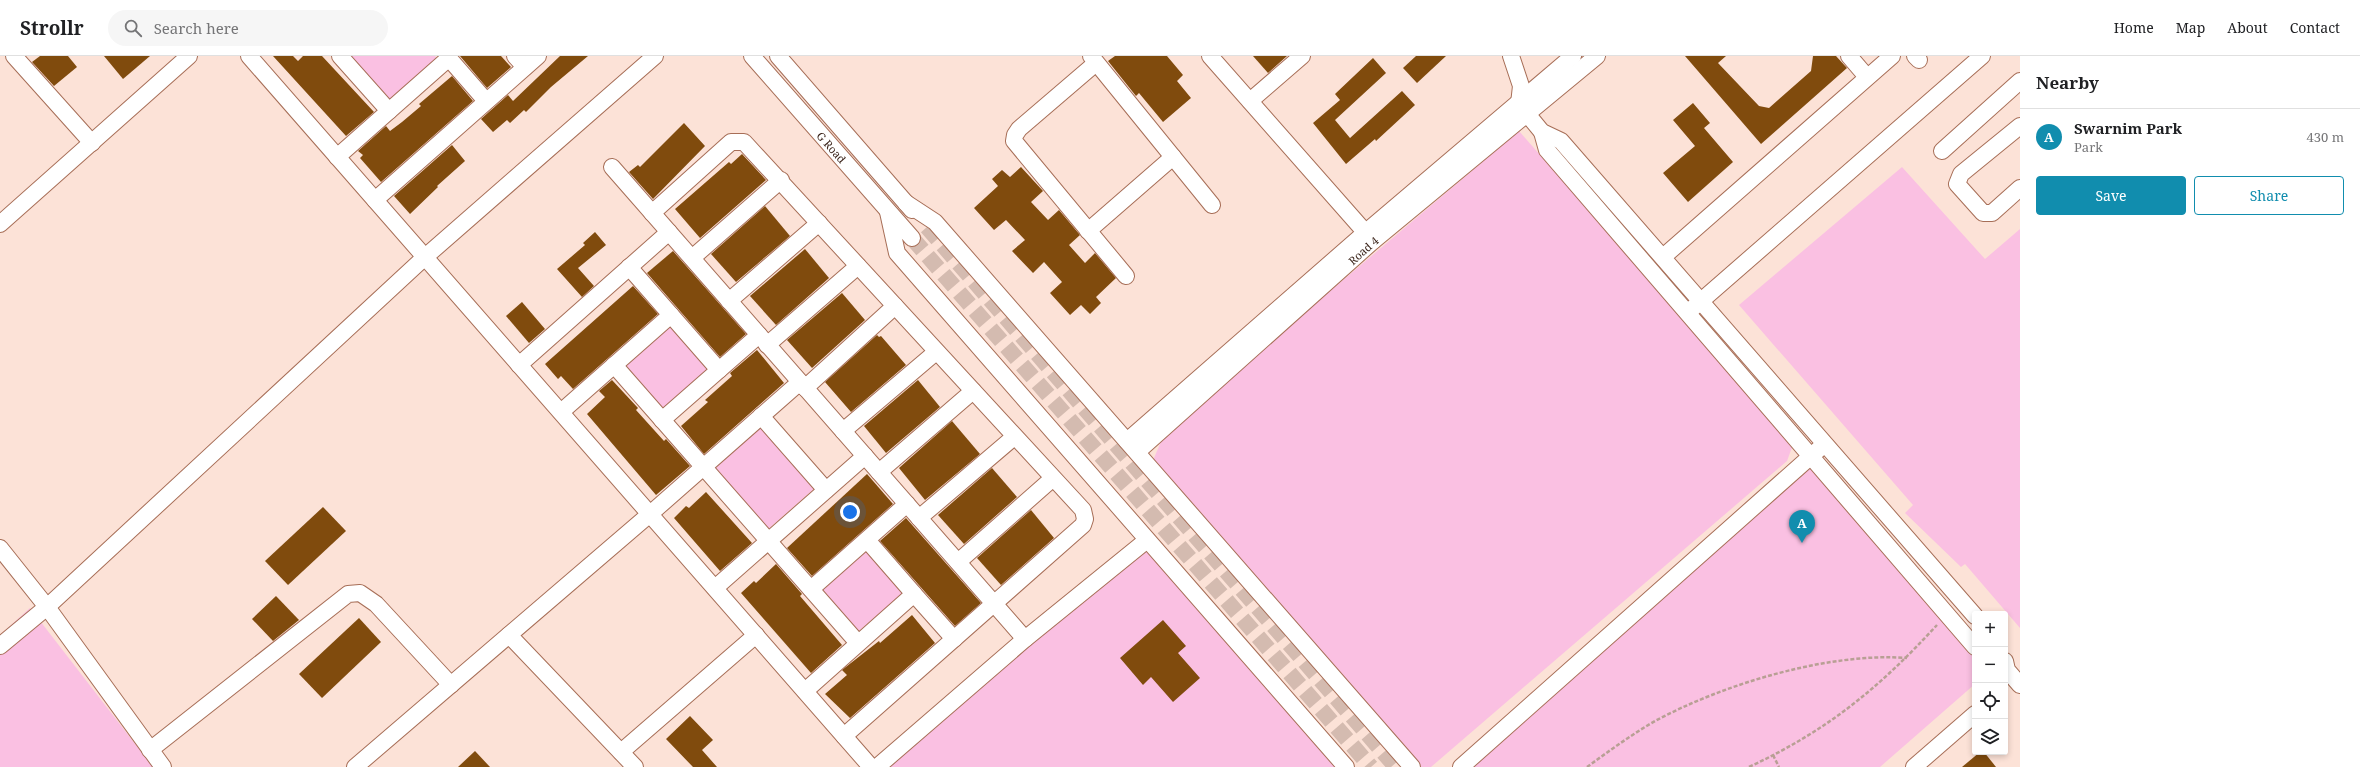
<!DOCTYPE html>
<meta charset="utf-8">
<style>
body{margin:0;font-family:"Noto Serif",serif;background:#f6f6f6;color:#202124}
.controls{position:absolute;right:12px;bottom:12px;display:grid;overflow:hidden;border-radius:4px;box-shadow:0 2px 6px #0003}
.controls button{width:36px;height:36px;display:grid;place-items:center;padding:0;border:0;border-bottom:1px solid #e0e0e0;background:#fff;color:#202124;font:20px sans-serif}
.you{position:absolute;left:850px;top:456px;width:14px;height:14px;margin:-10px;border:3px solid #fff;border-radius:50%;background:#1a73e8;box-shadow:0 0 0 6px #1a73e833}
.badge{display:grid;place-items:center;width:26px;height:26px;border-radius:50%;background:#118dae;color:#fff;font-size:13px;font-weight:700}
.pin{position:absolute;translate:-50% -33px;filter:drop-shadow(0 1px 2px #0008)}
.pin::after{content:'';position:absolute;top:21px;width:14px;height:12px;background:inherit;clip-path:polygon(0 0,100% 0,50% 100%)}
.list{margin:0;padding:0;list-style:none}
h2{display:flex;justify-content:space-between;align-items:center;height:52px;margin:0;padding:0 16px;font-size:17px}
h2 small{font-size:13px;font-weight:400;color:#757577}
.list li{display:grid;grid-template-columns:26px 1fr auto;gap:12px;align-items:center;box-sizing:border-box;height:56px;padding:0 16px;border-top:1px solid #e0e0e0}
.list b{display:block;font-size:15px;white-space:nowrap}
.list p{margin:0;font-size:13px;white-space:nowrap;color:#757577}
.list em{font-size:13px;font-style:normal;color:#757577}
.actions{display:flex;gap:8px;padding:12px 16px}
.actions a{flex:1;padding:9px 0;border:1px solid #118dae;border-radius:4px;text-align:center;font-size:14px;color:#118dae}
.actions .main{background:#118dae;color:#fff}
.icon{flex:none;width:22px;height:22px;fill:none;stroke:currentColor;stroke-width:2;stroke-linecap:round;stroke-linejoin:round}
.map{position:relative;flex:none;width:2020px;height:711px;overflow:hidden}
header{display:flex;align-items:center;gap:24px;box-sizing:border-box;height:56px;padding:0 20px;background:#fff;border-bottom:1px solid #e0e0e0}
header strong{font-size:19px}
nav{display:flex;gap:22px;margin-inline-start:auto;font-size:14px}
.search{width:280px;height:36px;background:#f6f6f6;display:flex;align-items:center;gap:10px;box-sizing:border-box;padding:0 14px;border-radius:22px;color:#757577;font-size:15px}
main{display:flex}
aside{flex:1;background:#fff}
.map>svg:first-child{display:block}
.green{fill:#fac0e2}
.building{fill:#804b0d}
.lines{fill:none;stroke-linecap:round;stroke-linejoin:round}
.minor-tunnel{stroke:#d4bbb0;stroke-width:16;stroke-dasharray:16 8;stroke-linecap:butt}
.minor-casing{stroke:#a76e57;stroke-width:18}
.path{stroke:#b89f94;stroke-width:2.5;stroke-dasharray:4 2;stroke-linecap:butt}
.minor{stroke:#fff;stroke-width:16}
.labels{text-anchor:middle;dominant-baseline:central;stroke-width:4;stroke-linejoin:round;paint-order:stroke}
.street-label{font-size:11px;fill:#351e14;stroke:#f5f5f5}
</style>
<header>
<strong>Strollr</strong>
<div class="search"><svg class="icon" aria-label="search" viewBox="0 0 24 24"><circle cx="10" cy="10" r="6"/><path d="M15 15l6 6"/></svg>Search here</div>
<nav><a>Home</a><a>Map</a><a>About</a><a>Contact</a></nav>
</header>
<main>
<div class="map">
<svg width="2020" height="711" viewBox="0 0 2020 711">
<rect width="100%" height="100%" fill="#fce2d7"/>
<g class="green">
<polygon points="348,0 435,0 439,5 390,48"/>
<polygon points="1519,75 1794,386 1787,405 1431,711 1414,711 1148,416 1166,374"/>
<polygon points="1902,111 1985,203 2020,173 2020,572 1965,508 1961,511 1905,457 1913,449 1739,249"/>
<polygon points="671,267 711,315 663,355 623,307"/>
<polygon points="762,370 815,432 766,475 713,414"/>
<polygon points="1813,410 1975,596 1975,628 1880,711 1468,711"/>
<polygon points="1155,483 1348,711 888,711"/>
<polygon points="866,493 903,537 854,579 817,536"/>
<polygon points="30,552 153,711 0,711 0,579"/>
</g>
<g class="building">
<polygon points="40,0 68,0 77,11 54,30 32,6"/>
<polygon points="104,0 150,0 123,23"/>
<polygon points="273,0 293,0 298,5 303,0 322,0 374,56 346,80"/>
<polygon points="460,0 501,0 511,11 487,32"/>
<polygon points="560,0 588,0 551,31 526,56 524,54 510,67 507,64 493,76 481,63 508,39 513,45"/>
<polygon points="1115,0 1167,0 1183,19 1177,25 1191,42 1163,66 1139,37 1136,40 1108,5"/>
<polygon points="1253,0 1287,0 1268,17"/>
<polygon points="1416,0 1446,0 1417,27 1403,12"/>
<polygon points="1685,0 1726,0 1718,7 1759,50 1769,52 1811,15 1813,0 1836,0 1847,12 1761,88"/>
<polygon points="1373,2 1386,17 1335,64 1350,82 1402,35 1415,49 1376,85 1375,83 1346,108 1313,67 1340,44 1335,38"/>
<polygon points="452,20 473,45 381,126 360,102 363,99 358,95 386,70 390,75 402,66 421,50 419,48"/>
<polygon points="1693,47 1710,67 1704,72 1733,106 1688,146 1663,117 1695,90 1673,64"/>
<polygon points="684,67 705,90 653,143 629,116 638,109 640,111"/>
<polygon points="452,89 465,105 437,130 438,131 410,158 394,140"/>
<polygon points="742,98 766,124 700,182 675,153 729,106 731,108"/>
<polygon points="1021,111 1043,135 1031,146 1048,164 1059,154 1080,179 1069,189 1085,207 1095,197 1116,222 1096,241 1101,247 1090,258 1081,249 1070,259 1050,237 1062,226 1044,206 1033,217 1012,195 1025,184 1006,164 994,174 974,152 998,130 992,123 1002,114 1010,121"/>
<polygon points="765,150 790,180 736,226 711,198"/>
<polygon points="595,176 606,189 578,212 594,230 582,241 557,213 585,189 583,187"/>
<polygon points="805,193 829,222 776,269 750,240"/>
<polygon points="673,195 746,278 720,301 647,217"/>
<polygon points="633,230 658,258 573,333 561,320 558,323 545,308"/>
<polygon points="842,237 865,264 812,312 787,284"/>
<polygon points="522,246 545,273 529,287 506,260"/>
<polygon points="877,279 879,281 881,280 906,309 851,356 825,326"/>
<polygon points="757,294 784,327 704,398 681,370 708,346 705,344 732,320 730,317"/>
<polygon points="612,324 638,352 636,354 664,385 666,383 690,410 656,439 587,358 605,341 599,335"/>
<polygon points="918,324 940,351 886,397 864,370"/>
<polygon points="952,365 980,398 925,444 899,412"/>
<polygon points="992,412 1017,441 964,488 938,459"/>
<polygon points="867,418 893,448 812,520 787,492"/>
<polygon points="706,436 752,487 720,515 674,462 686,450 689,452"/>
<polygon points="323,451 346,475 288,529 265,505"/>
<polygon points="1031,454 1054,482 1001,529 977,502"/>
<polygon points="906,462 981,547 955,570 880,485"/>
<polygon points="776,508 802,538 800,540 842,589 811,617 741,537 754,525 756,527"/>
<polygon points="276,540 299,564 273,585 252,563"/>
<polygon points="912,559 935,587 850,662 825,638 847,619 842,614 879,585 880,587"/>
<polygon points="359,562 381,586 322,642 299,618"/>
<polygon points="1163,564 1186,590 1178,597 1200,622 1173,646 1151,621 1143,629 1120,602"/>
<polygon points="690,660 713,684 702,694 717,711 693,711 666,683"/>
<polygon points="475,695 490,711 458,711"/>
<polygon points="1980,696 1984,696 1996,711 1962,711"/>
</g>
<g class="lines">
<g class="minor-tunnel">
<polyline points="927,171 1396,711"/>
<polyline points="912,182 1371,711"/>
</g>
<g class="minor-casing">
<g id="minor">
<polyline points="14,0 92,87"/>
<polyline points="249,0 871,711"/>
<polyline points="447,0 486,45"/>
<polyline points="515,0 525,11"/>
<path id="s1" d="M752,0L912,182"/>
<polyline points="778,0 912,154"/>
<polyline points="1091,0 1212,149"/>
<polyline points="1210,0 1373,185"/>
<polyline points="1511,0 1521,30 1519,48 1542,76 1561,85 1975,560"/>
<polyline points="1849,0 1867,21"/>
<polyline points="1915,0 1919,4"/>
<polyline points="1096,7 1019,73 1015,79 1014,85 1126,220"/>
<polyline points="1250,45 1302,0"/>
<polyline points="389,55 449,2"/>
<polyline points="2020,70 1961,118 1957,128 1983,157 1992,157 2020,132"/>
<polyline points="1542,76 1547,94 1975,591"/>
<polyline points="1942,95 2020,25"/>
<polyline points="337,101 389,55 340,0"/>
<polyline points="612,111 1025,583"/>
<polyline points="375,144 538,0"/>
<polyline points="906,147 935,166 1412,711"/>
<polyline points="888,156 897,197 1346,711"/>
<polyline points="652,157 731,86 744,86 1083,454 1085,463 1083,469 844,680"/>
<polyline points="0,168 189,0"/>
<polyline points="1088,175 1173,101"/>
<polyline points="1663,201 1892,0"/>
<polyline points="692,202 781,124"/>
<polyline points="629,211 719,314 759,279"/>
<polyline points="729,245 819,167"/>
<polyline points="1693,252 1982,0"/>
<polyline points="767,289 858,210"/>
<polyline points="519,309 669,176"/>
<polyline points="614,309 858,587"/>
<polyline points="805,332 895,250"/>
<polyline points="561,356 671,259"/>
<polyline points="761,360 826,434"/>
<polyline points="662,364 719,314"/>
<polyline points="843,375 936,296"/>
<polyline points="1127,385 1366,176 1573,0"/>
<path id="s2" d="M1137,396L1373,185L1597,0"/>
<polyline points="879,416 973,335"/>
<polyline points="919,462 1014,381"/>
<polyline points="867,484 914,538"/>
<polyline points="0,492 47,551 163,711"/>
<polyline points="958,506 1052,423"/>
<polyline points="715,532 865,400"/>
<polyline points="811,533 907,448"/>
<polyline points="509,579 635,711"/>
<polyline points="0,590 47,551 425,201 655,0"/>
<polyline points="2005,605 2007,614 2020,629"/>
<polyline points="805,635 914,538 954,583"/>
<polyline points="150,694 348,538 360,537 376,548 451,629"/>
<polyline points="621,696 756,579"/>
<polyline points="355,711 650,458 800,326"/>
<polyline points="877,711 1025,583 1147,484"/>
<polyline points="1461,711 1819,393"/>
<polyline points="1914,711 1975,658"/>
</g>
</g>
<g class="path">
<polyline points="1773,699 1779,711"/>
<path d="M1587,711C1609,695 1631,679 1655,665C1724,628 1829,596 1907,602"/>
<path d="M1749,711C1828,674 1878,633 1937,569"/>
</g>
<use href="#minor" class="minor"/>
</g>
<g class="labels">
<g class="street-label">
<text stroke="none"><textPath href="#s1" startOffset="121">G Road</textPath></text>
<text stroke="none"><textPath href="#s2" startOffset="303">Road 4</textPath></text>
</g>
</g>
</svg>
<div class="controls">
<button>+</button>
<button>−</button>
<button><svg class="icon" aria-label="locate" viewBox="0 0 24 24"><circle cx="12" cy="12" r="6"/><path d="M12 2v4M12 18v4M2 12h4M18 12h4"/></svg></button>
<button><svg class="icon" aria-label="layers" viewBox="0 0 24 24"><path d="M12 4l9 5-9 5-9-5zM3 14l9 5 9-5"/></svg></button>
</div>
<div class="you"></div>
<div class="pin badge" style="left:1802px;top:487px">A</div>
</div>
<aside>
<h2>Nearby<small></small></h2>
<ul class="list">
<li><span class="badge">A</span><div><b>Swarnim Park</b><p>Park</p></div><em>430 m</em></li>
</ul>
<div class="actions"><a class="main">Save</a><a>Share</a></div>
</aside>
</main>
